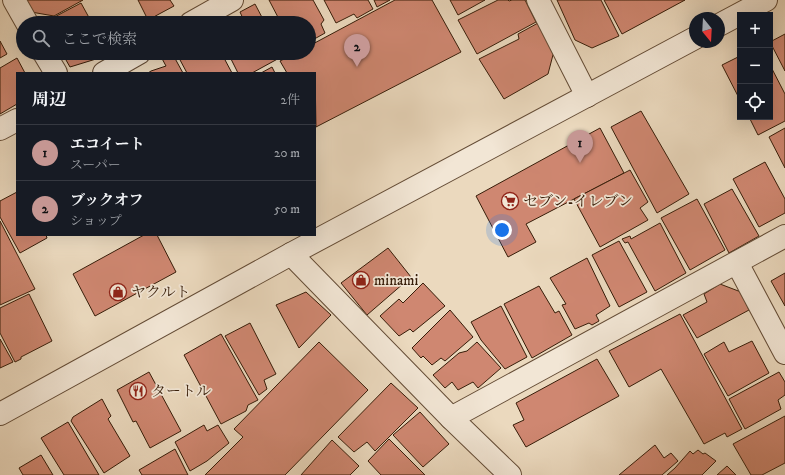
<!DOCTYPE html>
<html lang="ja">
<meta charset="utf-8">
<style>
body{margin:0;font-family:"IM FELL DW Pica","Noto Serif JP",serif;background:#242831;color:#f1f3f6}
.controls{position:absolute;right:12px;top:12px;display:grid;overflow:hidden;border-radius:0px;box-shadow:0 4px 16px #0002}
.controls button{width:36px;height:36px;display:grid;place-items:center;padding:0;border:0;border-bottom:1px solid #363941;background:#171b24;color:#f1f3f6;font:20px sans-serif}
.compass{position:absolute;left:689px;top:12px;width:36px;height:36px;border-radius:50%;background:#171b24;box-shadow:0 4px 16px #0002;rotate:162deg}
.you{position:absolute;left:502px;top:230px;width:14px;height:14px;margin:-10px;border:3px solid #fff;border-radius:50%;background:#1a73e8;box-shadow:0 0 0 6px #1a73e833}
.badge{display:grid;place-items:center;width:26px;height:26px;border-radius:50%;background:#c59692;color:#111;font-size:13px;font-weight:700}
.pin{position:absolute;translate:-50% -33px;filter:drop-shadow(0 1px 2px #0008)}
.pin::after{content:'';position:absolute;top:21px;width:14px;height:12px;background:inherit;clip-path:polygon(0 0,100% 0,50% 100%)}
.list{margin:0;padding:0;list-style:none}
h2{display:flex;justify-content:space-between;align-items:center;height:52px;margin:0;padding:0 16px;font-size:17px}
h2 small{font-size:13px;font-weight:400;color:#9ea1a6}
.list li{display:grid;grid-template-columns:26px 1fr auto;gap:12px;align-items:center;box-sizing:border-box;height:56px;padding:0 16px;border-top:1px solid #363941}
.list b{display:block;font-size:15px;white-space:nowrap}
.list p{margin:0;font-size:13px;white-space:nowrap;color:#9ea1a6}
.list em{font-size:13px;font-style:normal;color:#9ea1a6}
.icon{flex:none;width:22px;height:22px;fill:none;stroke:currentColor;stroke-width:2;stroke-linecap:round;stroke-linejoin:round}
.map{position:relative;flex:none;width:785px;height:475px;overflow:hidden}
.search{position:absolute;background:#171b24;box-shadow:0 4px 16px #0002;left:16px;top:16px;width:300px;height:44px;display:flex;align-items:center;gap:10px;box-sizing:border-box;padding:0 14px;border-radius:22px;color:#9ea1a6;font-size:15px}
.panel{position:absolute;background:#171b24;box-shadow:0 4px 16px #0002;left:16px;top:72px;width:300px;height:164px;border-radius:0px}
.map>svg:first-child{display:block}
.building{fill:#cf8771;stroke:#371d09}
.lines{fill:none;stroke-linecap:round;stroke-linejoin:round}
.minor-casing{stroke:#644c36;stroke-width:24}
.tertiary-casing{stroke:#644c36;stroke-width:24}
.minor{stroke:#f2e6d5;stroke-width:22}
.tertiary{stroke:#f2e6d5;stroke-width:22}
.labels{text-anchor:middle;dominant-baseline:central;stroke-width:3.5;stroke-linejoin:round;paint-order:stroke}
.poi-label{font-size:15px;fill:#371d09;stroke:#f2e6d5;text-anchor:start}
</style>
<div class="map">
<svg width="785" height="475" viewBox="0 0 785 475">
<rect width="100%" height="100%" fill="#ebd9be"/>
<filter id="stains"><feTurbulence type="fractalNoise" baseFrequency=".005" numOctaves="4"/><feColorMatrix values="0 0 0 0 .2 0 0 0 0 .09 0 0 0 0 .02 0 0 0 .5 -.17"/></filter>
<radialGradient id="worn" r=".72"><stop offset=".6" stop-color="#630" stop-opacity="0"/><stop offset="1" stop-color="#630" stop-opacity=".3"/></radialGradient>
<g class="building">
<polygon points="26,0 83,0 54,16 31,12"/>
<polygon points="138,0 170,0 174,6 148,20"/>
<polygon points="269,0 313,0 324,20 321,24 325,33 309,42 309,23 281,23"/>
<polygon points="324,0 368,0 373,9 357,18 354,14 336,23"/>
<polygon points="374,0 390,0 377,7"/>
<polygon points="395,0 432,0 461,52 316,127 315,73 287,73 280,61 296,53 309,53 309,46"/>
<polygon points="450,0 485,0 458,15"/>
<polygon points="498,0 508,0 509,1 512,0 525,0 536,22 477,54 458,20"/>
<polygon points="557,0 601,0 619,36 592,48 575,40"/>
<polygon points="604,0 685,0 622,34"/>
<polygon points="81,3 92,23 46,23 45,22"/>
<polygon points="255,4 265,23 245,23 240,12"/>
<polygon points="538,23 554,51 548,74 504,99 479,59 519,39 518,34"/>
<polygon points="785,34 785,71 770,42"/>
<polygon points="0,41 7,54 0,58"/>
<polygon points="62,53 108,53 109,55 70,67"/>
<polygon points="159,53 172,53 183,73 148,73 151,71 166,66"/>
<polygon points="189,53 223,53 226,57 224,58 232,73 187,73 179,58"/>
<polygon points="228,53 281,53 283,56 252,73 238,73"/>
<polygon points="740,56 740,100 722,65"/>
<polygon points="17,58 25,73 17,73 17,104 0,114 0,68"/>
<polygon points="770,65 785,94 785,121 758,135 749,117 770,117"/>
<polygon points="272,67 275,73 261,73"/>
<polygon points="641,111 689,194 657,213 611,127"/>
<polygon points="600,128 624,173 526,224 536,242 508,257 476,196"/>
<polygon points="785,128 785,168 769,137"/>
<polygon points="765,162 785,199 785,213 759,227 733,179"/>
<polygon points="630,170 648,202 640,208 648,220 600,247 574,199"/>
<polygon points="732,189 759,236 729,253 704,204"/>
<polygon points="17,192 17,235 46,235 47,238 20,253 0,217 0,201"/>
<polygon points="697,199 725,250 690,270 661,218"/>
<polygon points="0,221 35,289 0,305"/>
<polygon points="660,223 686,273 655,291 628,242 625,243 622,239 630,236 631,239"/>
<polygon points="144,235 157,235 176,272 95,316 73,274"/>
<polygon points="619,241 647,292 619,307 592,255"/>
<polygon points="388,248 411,277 367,315 341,283"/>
<polygon points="587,258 610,306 596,315 599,321 592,325 589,323 575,329 562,305 566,304 550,278"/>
<polygon points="785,273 785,306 771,281"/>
<polygon points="423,283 445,306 413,332 410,329 399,336 380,316 399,299 403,303"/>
<polygon points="720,284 741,292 749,310 697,338 683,315 707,302 704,294"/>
<polygon points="539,286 555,313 559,311 572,335 532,358 504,304"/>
<polygon points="306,292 331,315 299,348 276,305"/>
<polygon points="29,294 52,341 21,357 21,359 15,362 0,333 0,308"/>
<polygon points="501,306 527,357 505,369 481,340 471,322"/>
<polygon points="450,310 473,337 445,361 441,358 432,365 423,356 421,358 412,348"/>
<polygon points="680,314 742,429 727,437 725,433 704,444 661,369 629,387 609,351"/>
<polygon points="250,323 276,374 264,380 267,389 259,395 225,336"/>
<polygon points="221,334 258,400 248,405 246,411 221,424 184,355"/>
<polygon points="0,339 13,362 0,368"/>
<polygon points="752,341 769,373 728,396 704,354 724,342 729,352"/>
<polygon points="319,342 368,390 285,475 205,475 243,437 234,429"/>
<polygon points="477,342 501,368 478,388 473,382 458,390 452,382 445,388 433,375 459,353 467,351"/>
<polygon points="597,359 619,396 526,447 513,425 524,420 516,403"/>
<polygon points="149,372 181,431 150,448 136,421 133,422 117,390"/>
<polygon points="779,372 785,382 785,395 778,400 781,409 745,429 729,399"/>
<polygon points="391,383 418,408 375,451 367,442 354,452 338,437"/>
<polygon points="102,399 111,416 108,419 130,456 104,473 71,421 73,417"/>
<polygon points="420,412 449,444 423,467 393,435"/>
<polygon points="785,416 785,463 762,475 751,475 733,444"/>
<polygon points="68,422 99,475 64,475 41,438"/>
<polygon points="204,425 207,431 218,425 229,443 207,461 190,471 175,442"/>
<polygon points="389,439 425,475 381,475 368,461"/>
<polygon points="332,440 359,466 350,475 301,475"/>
<polygon points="655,445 664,458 671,453 678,461 662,475 619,475"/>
<polygon points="175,449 188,475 142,475 139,470"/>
<polygon points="698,450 703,454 705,453 716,461 702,475 667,475 675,468 690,451 693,454"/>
<polygon points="41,455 53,475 23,475 19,468"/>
<polygon points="727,466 736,475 717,475"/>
</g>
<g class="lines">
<g class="minor-casing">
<g id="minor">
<polyline points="14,0 27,23"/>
<polyline points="538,0 587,96"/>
<polyline points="191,23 232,0"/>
<polyline points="44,53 56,73"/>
<polyline points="104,73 139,53"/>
<polyline points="0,129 17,120"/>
<polyline points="291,254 451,418 510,475"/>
<polyline points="737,263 785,353"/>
<polyline points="451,418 785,236"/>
</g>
</g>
<g class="tertiary-casing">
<g id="tertiary">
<polyline points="719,25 766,0"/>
<polyline points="0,414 291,254 695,38"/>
</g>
</g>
<use href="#minor" class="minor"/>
<use href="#tertiary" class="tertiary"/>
</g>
<defs>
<g id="supermarket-ring" transform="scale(0.9)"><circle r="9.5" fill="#f2e6d5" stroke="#8f2418" stroke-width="1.5"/><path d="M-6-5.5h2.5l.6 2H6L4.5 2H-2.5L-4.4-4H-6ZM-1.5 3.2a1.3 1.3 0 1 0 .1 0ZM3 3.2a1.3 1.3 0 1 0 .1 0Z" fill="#8f2418"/></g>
<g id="shop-ring" transform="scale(0.9)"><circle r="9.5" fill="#f2e6d5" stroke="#8f2418" stroke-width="1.5"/><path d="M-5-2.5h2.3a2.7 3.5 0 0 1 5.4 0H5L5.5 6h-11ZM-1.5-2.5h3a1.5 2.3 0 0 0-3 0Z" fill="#8f2418"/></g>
<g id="restaurant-ring" transform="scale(0.9)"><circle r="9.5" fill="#f2e6d5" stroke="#8f2418" stroke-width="1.5"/><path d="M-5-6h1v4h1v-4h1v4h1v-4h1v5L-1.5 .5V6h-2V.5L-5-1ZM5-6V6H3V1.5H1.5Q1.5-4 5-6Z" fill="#8f2418"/></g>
</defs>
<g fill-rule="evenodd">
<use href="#supermarket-ring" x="510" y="201"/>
<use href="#shop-ring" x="361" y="280"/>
<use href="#shop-ring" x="118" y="292"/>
<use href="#restaurant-ring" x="138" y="391"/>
</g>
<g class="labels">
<g class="poi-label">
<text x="523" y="201">セブン-イレブン</text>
<text x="374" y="280">minami</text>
<text x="131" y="292">ヤクルト</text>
<text x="151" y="391">タートル</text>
</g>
</g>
<rect width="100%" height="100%" filter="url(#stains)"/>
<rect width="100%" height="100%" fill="url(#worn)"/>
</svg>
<div class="controls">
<button>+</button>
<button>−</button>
<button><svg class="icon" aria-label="locate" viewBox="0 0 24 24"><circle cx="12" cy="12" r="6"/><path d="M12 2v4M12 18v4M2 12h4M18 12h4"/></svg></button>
</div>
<svg class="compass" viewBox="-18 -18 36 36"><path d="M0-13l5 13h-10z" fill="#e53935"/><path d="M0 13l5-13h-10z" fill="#9ea1a6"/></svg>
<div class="you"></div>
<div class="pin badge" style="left:580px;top:163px">1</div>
<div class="pin badge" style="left:357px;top:67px">2</div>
<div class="search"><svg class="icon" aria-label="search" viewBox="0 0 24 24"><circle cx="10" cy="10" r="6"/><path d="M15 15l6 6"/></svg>ここで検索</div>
<section class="panel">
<h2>周辺<small>2件</small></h2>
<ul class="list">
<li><span class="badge">1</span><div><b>エコイート</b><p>スーパー</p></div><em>20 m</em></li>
<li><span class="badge">2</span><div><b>ブックオフ</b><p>ショップ</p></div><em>50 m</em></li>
</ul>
</section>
</div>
